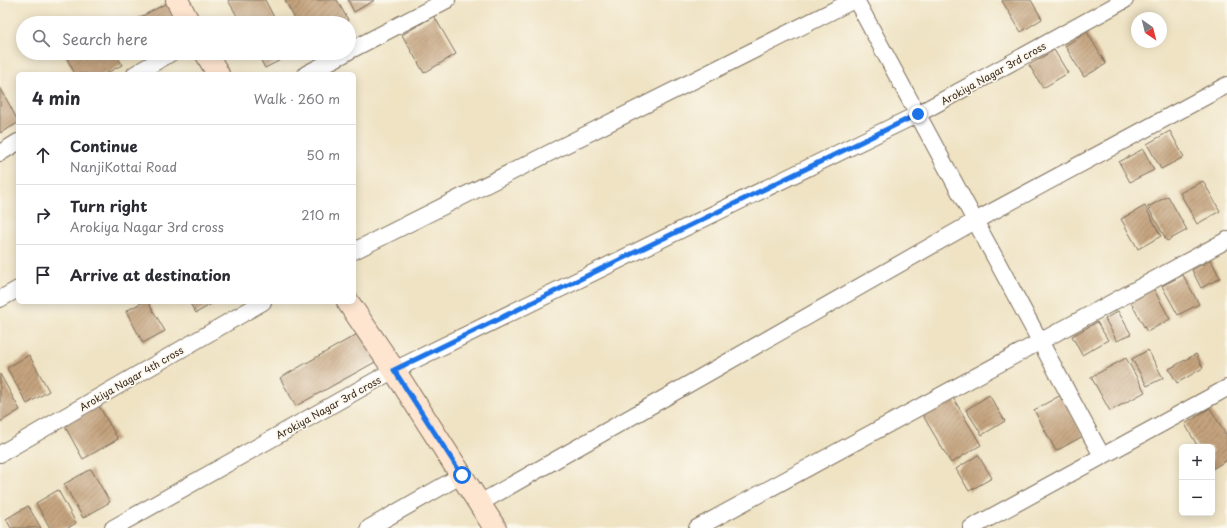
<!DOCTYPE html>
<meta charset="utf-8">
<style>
body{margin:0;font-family:"Playpen Sans",sans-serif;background:#f7f7f7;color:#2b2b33}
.controls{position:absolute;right:12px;bottom:12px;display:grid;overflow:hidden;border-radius:6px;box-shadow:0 2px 10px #0003}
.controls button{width:36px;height:36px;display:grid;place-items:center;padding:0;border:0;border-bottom:1px solid #e1e1e2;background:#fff;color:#2b2b33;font:20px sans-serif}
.compass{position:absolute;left:1131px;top:12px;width:36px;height:36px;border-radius:50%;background:#fff;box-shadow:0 2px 10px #0003;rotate:145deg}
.stop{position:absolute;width:12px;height:12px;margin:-9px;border:3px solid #1a73e8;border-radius:50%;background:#fff}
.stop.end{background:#1a73e8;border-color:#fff;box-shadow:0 1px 4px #0008}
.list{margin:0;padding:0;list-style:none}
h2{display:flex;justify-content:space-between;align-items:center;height:52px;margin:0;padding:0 16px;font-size:17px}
h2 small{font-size:13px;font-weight:400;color:#7c7c81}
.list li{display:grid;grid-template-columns:26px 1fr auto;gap:12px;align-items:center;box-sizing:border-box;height:60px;padding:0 16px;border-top:1px solid #e1e1e2}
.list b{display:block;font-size:15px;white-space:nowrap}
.list p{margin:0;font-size:13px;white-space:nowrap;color:#7c7c81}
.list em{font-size:13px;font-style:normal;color:#7c7c81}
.icon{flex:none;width:22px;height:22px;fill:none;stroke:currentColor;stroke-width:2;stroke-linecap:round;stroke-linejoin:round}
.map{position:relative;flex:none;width:1227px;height:528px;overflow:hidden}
.search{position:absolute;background:#fff;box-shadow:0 2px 10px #0003;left:16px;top:16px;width:340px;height:44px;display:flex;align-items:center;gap:10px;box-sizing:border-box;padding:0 14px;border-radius:22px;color:#7c7c81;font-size:15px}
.panel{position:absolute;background:#fff;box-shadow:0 2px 10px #0003;left:16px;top:72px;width:340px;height:232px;border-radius:6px}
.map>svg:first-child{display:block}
.building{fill:url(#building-hatch)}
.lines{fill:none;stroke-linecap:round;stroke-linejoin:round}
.street-casing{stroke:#7a6b58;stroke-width:18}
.secondary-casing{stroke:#7a6b58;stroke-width:24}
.street{stroke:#fff;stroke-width:16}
.secondary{stroke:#fde5d0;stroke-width:22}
.route{stroke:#1a73e8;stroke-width:5}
.labels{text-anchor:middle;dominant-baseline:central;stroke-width:3.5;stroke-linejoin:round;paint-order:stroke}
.street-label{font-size:10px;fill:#3b2a1e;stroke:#fbf7ec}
</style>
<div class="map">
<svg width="1227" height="528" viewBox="0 0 1227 528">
<defs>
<pattern id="building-hatch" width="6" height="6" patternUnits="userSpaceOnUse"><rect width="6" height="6" fill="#c4a37e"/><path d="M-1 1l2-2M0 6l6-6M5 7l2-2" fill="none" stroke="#a08567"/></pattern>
</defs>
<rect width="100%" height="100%" fill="#fbf7ec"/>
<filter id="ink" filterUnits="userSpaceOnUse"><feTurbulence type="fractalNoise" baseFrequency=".025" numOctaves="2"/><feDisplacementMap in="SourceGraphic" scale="8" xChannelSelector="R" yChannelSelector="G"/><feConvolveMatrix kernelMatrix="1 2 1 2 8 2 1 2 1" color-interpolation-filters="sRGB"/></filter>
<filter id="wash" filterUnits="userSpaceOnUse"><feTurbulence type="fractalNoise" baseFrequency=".012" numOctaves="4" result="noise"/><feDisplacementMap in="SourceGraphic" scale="16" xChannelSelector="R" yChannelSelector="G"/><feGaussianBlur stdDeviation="0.9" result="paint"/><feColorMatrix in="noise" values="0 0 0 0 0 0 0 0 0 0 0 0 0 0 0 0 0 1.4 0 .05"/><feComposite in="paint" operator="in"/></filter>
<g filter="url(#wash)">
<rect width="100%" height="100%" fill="#efe3c4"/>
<g id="blocks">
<g class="building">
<polygon points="228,0 265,0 277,23 241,23"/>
<polygon points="285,0 337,0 348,20 343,23 297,23"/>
<polygon points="348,0 375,0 354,12"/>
<polygon points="1003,0 1031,0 1042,19 1021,32 1002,1"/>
<polygon points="167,3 178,23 129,23"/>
<polygon points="434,16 456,54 424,73 402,35"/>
<polygon points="1087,32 1106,64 1084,77 1065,46"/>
<polygon points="1054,50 1068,73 1043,88 1029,65"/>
<polygon points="64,53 116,53 122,65 105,74 75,74"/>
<polygon points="257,53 294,53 265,68"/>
<polygon points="0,87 18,121 18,123 0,133"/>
<polygon points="1170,131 1184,157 1161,169 1147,144"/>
<polygon points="1143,149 1154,170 1130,182 1119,162"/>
<polygon points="1203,181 1220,211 1197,224 1180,193"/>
<polygon points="1168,196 1187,230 1167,241 1148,207"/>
<polygon points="1145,206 1161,236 1138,249 1121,219"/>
<polygon points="1211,260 1220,278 1201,288 1192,270"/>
<polygon points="1183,275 1199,304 1178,315 1162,286"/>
<polygon points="1153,288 1170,319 1147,332 1130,301"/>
<polygon points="143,302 148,302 165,331 143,343 126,311"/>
<polygon points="189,302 215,302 196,313"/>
<polygon points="1118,311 1131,334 1117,341 1105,319"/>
<polygon points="1097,322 1108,340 1082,355 1072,336"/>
<polygon points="361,332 377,361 296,406 280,378"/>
<polygon points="1148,350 1163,378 1147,386 1132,359"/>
<polygon points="1196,354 1203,368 1177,383 1169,369"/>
<polygon points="29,355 49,391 27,404 7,368"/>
<polygon points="1126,358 1145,392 1110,411 1091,377"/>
<polygon points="0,374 20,410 0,422"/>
<polygon points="989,395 1005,421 982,435 966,410"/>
<polygon points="1061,395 1083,436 1056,451 1034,410"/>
<polygon points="952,396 981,445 951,463 922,414"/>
<polygon points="99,406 118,439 83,459 64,425"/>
<polygon points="1210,408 1227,436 1227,460 1212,469 1212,447 1198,447 1185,424"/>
<polygon points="978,455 992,478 969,491 956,469"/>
<polygon points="91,469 110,502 83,518 64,484"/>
<polygon points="58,490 76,523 68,528 50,528 36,503"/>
<polygon points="28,506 41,528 11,528 6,519"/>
</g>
</g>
</g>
<g filter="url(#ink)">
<use href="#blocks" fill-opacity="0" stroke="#7a6b58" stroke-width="1"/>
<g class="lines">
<g class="street-casing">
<g id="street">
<polyline points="856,0 1102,456"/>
<polyline points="349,51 447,0"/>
<polyline points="135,74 171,53"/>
<polyline points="306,74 346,53"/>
<polyline points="0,153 18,142"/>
<polyline points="354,251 854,0"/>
<polyline points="0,299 18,289"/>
<polyline points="0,454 263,302"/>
<polyline points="480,503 975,221 1227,85"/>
<polyline points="113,528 394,370 918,114 1125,0"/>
<polyline points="369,528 462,475"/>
<polyline points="697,528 1227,240"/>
<polyline points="971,528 1227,388"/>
</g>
</g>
<g class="secondary-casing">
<g id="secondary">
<polyline points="177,0 189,23"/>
<polyline points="206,53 218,74"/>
<polyline points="348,302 394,370 495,528"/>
</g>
</g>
<use href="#street" class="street"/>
<use href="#secondary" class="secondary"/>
</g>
</g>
<g class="lines" filter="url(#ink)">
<polyline class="route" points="462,475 394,370 918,114"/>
</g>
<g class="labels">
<g class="street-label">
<text transform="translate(993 73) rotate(-29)">Arokiya Nagar 3rd cross</text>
<text transform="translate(131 378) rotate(-30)">Arokiya Nagar 4th cross</text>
<text transform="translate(328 407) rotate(-29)">Arokiya Nagar 3rd cross</text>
</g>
</g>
</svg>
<div class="controls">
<button>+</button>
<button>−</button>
</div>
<svg class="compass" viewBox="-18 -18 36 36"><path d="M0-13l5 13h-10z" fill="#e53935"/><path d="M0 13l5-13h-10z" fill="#7c7c81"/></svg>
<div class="stop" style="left:462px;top:475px"></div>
<div class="stop end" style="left:918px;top:114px"></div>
<div class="search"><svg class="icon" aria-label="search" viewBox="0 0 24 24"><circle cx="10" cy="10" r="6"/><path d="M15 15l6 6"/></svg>Search here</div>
<section class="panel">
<h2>4 min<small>Walk · 260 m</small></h2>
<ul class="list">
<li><svg class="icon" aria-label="ahead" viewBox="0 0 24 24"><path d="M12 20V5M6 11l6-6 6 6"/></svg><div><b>Continue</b><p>NanjiKottai Road</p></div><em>50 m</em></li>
<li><svg class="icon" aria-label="right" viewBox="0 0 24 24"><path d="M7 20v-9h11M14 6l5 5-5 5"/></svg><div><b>Turn right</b><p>Arokiya Nagar 3rd cross</p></div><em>210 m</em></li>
<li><svg class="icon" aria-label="arrive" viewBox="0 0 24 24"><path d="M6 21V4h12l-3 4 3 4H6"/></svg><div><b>Arrive at destination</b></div></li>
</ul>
</section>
</div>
